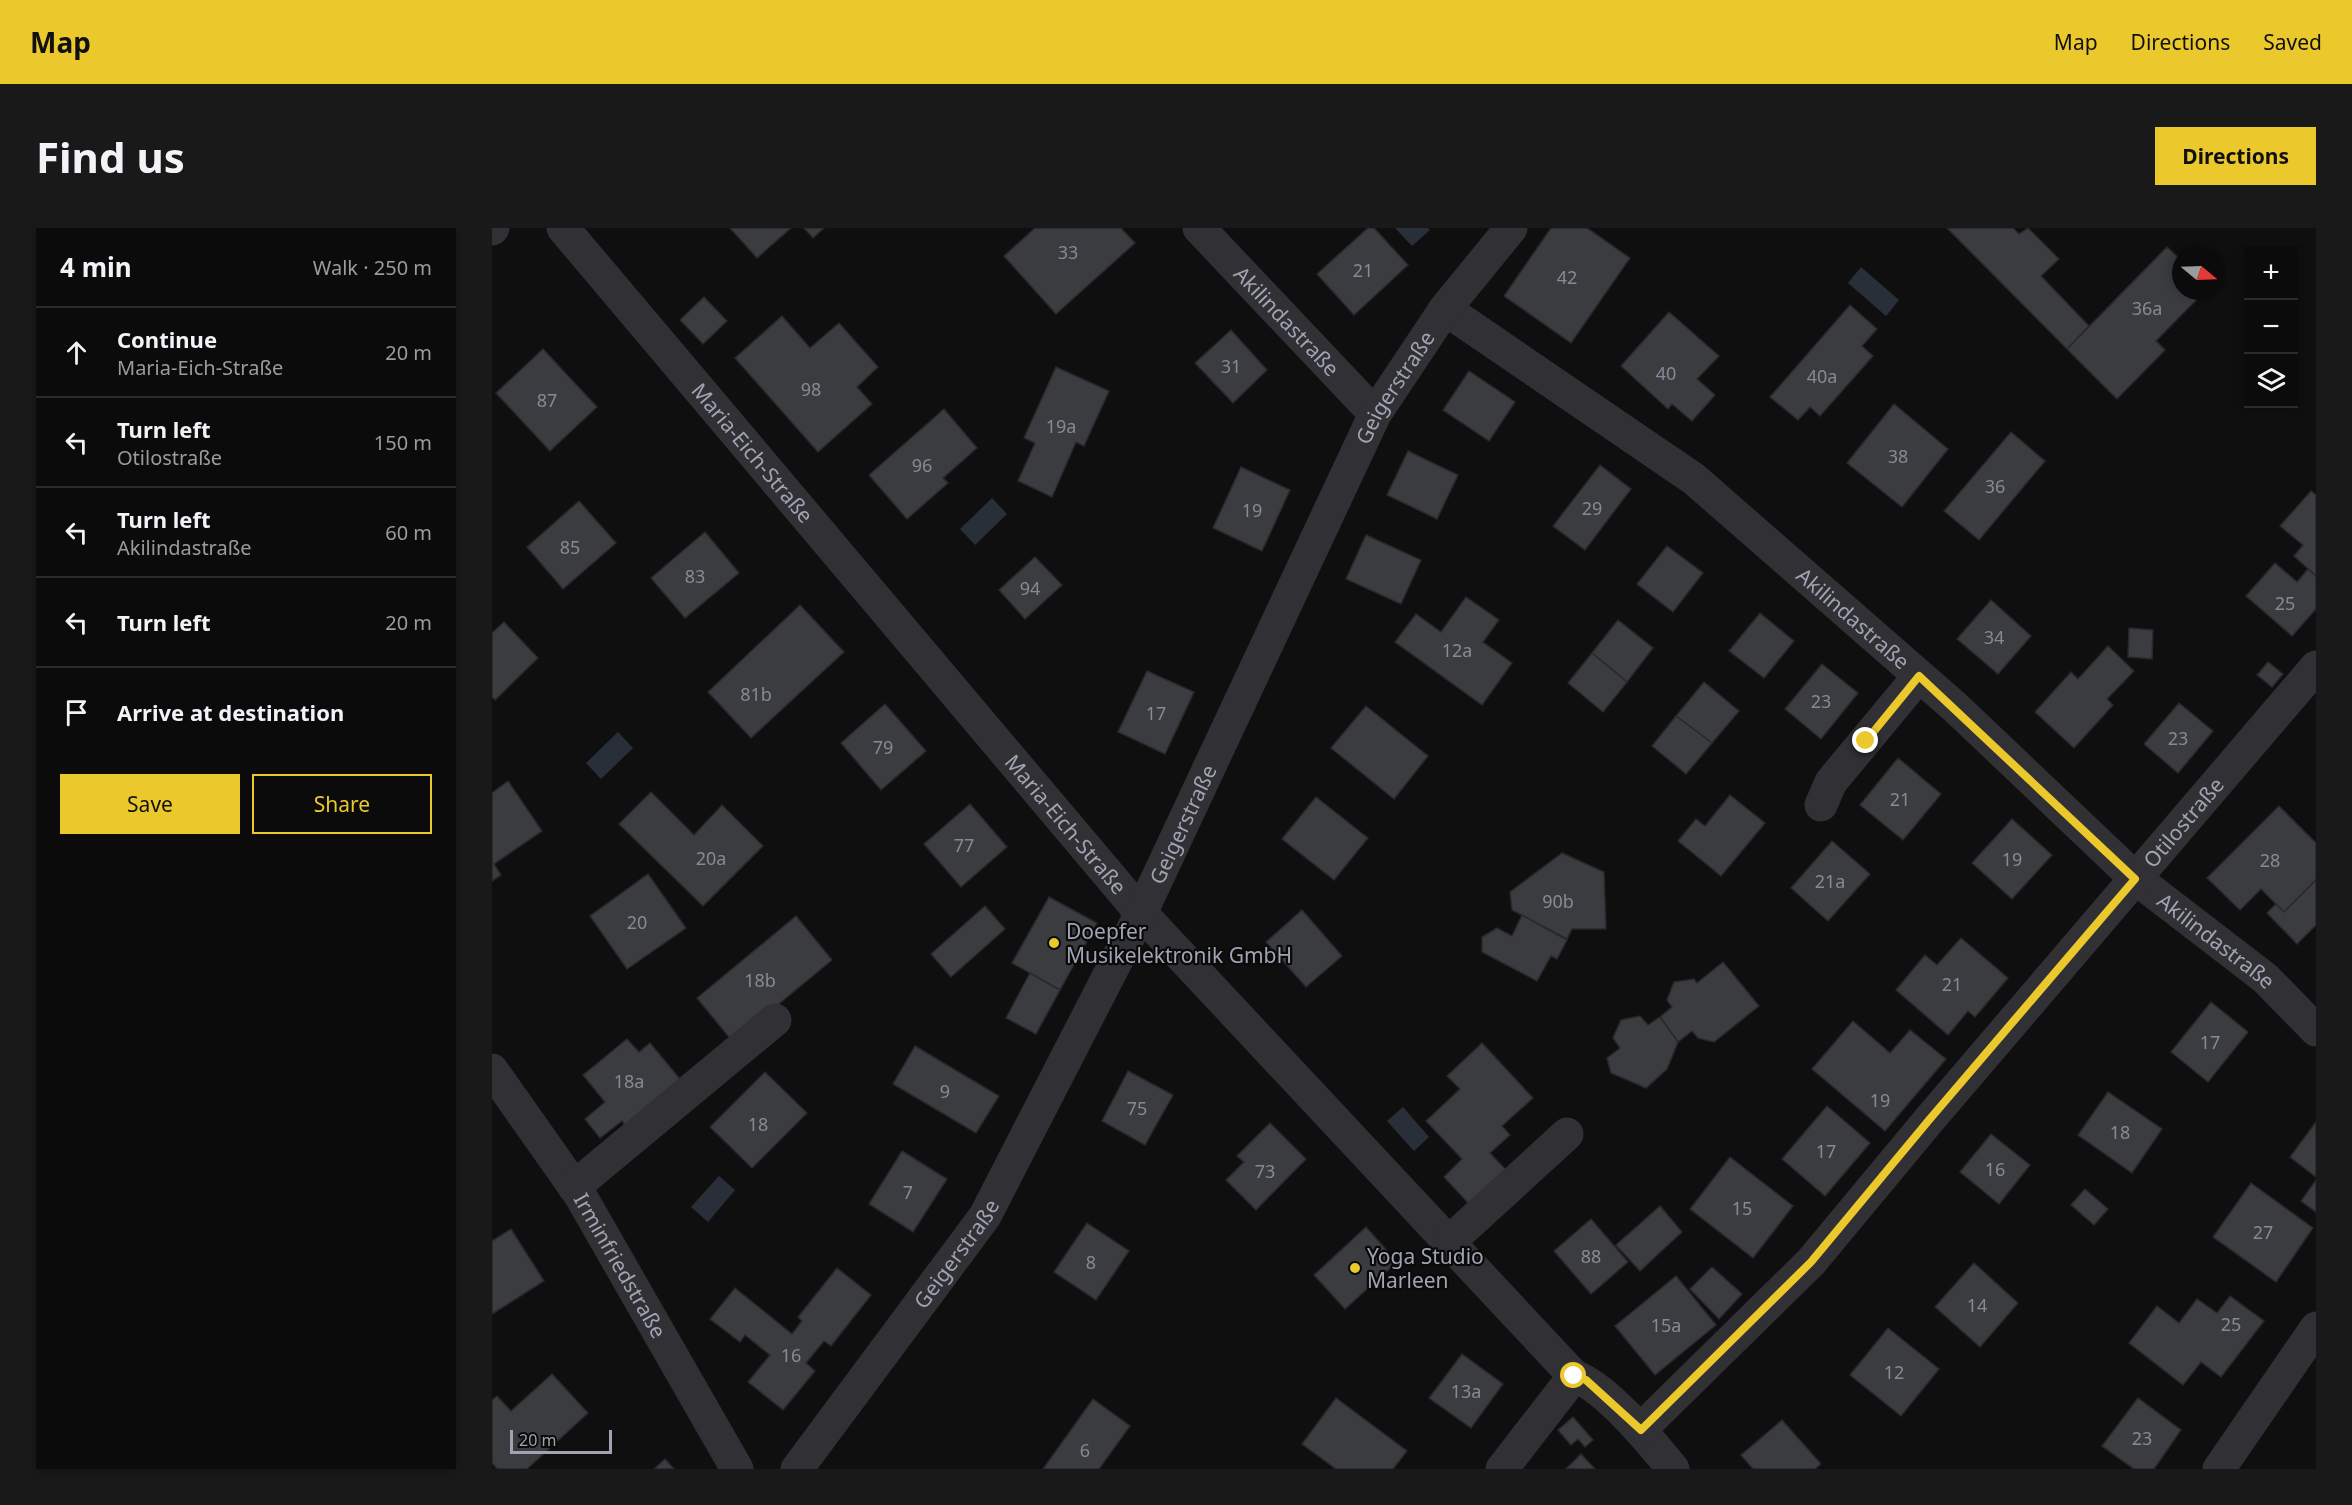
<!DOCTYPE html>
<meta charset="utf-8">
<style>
body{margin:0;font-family:"Noto Sans",sans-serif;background:#19191a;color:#f1f3f6}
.controls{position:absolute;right:18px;top:18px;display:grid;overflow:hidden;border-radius:0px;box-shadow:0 3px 9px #0003}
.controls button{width:54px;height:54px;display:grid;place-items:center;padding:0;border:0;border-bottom:2px solid #2b2b2d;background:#0b0b0c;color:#f1f3f6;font:30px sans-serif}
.compass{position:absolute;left:1680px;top:18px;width:54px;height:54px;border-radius:50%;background:#0b0b0c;box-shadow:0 3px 9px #0003;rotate:109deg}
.scale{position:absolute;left:18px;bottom:15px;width:102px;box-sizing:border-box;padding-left:6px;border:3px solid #a0a3b1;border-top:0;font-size:16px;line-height:21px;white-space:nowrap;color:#a0a3b1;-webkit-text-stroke:4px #0a0a0b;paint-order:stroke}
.stop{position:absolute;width:18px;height:18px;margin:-14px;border:4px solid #ebc82c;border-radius:50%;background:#fff}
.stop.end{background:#ebc82c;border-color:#fff;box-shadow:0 2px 6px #0008}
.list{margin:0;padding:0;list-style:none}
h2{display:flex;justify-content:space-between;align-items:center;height:78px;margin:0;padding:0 24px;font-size:26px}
h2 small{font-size:20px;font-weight:400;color:#9a9b9d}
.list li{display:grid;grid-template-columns:39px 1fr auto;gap:18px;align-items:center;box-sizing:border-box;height:90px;padding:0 24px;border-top:2px solid #2b2b2d}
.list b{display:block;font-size:22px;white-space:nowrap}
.list p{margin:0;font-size:20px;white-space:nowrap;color:#9a9b9d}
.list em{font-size:20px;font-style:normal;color:#9a9b9d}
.actions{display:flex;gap:12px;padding:18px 24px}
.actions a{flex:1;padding:14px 0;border:2px solid #ebc82c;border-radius:0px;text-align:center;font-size:21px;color:#ebc82c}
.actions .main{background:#ebc82c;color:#111}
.icon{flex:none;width:33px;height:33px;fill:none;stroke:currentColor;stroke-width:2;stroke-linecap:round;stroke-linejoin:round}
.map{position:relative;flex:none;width:1824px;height:1241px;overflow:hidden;border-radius:0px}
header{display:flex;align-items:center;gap:36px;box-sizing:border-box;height:84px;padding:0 30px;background:#ebc82c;color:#111}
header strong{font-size:28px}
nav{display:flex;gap:33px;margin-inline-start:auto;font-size:21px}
.intro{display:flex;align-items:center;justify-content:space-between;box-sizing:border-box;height:144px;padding:0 36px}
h1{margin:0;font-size:42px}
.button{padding:15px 27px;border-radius:0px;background:#ebc82c;color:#111;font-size:21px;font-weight:700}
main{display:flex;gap:36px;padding:0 36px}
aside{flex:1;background:#0b0b0c;border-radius:0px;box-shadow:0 3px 9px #0003}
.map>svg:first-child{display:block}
.water{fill:#292f38}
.building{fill:#3b3c40;stroke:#29292c;stroke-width:1.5}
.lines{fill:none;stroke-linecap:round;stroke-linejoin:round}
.minor{stroke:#303035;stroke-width:33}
.route{stroke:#ebc82c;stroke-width:8}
.poi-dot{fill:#ebc82c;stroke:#0a0a0b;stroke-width:2}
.labels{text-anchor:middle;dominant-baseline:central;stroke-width:4.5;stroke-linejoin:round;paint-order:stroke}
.number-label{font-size:18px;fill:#878995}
.street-label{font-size:21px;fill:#a0a3b1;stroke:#0a0a0b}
.poi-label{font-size:21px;fill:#a0a3b1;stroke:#0a0a0b;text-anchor:start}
</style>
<header>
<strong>Map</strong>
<nav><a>Map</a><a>Directions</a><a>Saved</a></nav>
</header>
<div class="intro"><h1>Find us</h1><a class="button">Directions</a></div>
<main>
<aside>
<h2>4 min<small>Walk · 250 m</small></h2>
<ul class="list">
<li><svg class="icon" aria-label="ahead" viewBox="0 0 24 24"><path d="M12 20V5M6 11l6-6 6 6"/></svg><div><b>Continue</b><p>Maria-Eich-Straße</p></div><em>20 m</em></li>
<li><svg class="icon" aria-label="left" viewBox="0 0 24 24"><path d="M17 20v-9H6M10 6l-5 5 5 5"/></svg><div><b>Turn left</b><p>Otilostraße</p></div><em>150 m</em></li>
<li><svg class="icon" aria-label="left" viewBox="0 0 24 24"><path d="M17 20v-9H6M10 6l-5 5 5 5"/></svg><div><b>Turn left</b><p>Akilindastraße</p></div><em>60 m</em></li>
<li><svg class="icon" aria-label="left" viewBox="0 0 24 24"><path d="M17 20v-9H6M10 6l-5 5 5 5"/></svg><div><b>Turn left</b></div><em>20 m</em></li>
<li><svg class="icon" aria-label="arrive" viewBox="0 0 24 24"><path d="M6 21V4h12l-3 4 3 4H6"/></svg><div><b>Arrive at destination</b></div></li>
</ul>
<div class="actions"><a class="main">Save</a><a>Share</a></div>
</aside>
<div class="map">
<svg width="1824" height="1241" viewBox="0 0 1824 1241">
<rect width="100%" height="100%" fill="#0f0f10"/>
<g class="water">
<polygon points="903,0 936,0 938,2 920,18"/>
<polygon points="1369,39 1407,72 1394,88 1356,55"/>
<polygon points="500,270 515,286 483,317 468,301"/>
<polygon points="126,504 141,520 109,551 94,535"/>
<polygon points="911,879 937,909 922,923 895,893"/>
<polygon points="227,948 243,962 216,994 199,979"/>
</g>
<g class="building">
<polygon points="238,0 299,0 265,30"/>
<polygon points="312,0 332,0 321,10"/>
<polygon points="543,0 629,0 643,15 564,86 512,28"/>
<polygon points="876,0 882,0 916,37 862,87 825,46"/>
<polygon points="1059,0 1095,0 1138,30 1079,115 1012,68"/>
<polygon points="1455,0 1521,0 1527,6 1536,0 1567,31 1549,48 1597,98 1575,121"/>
<polygon points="1675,19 1689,32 1689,63 1713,63 1664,113 1673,122 1625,171 1575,121"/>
<polygon points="212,69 235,93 211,116 188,92"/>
<polygon points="1358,77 1385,101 1370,118 1381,128 1328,188 1318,179 1306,192 1278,169"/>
<polygon points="1177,84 1227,128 1205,151 1223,167 1200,193 1180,176 1176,181 1129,138"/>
<polygon points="290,88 318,120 347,95 386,139 365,159 380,176 326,224 243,130"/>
<polygon points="739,102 775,142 741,175 703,135"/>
<polygon points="51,121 105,179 58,223 4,165"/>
<polygon points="564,139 617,163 592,218 584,214 560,269 526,253 543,215 532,210"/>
<polygon points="977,143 1023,174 997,213 951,182"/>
<polygon points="1402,176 1456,221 1410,279 1355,235"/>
<polygon points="452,181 485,220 451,250 456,255 415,291 377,247"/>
<polygon points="1519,204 1553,233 1487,312 1452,283"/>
<polygon points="916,223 966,247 945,291 895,267"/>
<polygon points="1108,237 1139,261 1093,322 1061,298"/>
<polygon points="749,239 798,262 770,323 721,300"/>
<polygon points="1819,263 1824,267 1824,348 1802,328 1811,317 1788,298"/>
<polygon points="87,273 124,315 71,361 35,319"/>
<polygon points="213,304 247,345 193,390 159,350"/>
<polygon points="874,307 929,332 909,376 854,351"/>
<polygon points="1175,318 1211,345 1181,384 1145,356"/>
<polygon points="543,329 570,357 533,391 507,362"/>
<polygon points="1783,335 1805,354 1816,341 1824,348 1824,381 1800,408 1754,368"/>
<polygon points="974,369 1007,392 991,414 1020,435 990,477 903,414 924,386 949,404"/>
<polygon points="1499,372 1539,408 1506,446 1465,411"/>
<polygon points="308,377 352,424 259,510 216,464"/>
<polygon points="1268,385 1302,413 1272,450 1237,423"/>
<polygon points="1126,392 1161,420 1135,454 1100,425"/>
<polygon points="12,394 46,430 3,472 0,469 0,405"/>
<polygon points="1637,400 1661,402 1660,431 1636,429"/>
<polygon points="1616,418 1642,443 1615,471 1621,477 1582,520 1543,484 1579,444 1586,451"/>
<polygon points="1100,425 1135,454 1111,484 1076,455"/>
<polygon points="1776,434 1791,446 1780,459 1765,447"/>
<polygon points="1330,436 1366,465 1329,511 1293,481"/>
<polygon points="655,443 702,464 673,526 626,504"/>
<polygon points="1212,454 1247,483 1220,515 1184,488"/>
<polygon points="1687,475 1721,503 1686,545 1652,516"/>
<polygon points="393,476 434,523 389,562 349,515"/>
<polygon points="874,478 936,528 902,571 839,520"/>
<polygon points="1184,488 1220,515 1194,546 1160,518"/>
<polygon points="1406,530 1449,566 1411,612 1368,577"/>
<polygon points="16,553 50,603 2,636 9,647 0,653 0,565"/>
<polygon points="159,564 202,607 230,577 271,618 211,678 127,596"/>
<polygon points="1238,567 1273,595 1229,648 1186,613 1204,591 1213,598"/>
<polygon points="824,569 876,610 842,652 790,611"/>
<polygon points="478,576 515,619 469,659 432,616"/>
<polygon points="1787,578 1824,615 1824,652 1792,684 1769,661 1748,682 1715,650"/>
<polygon points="1520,591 1560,627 1520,671 1480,635"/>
<polygon points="1340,613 1378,646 1336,693 1299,660"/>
<polygon points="1070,625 1112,644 1114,701 1080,701 1075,711 1020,682 1018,664"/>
<polygon points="156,646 194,700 135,741 98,688"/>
<polygon points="1824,652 1824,697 1805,716 1775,685 1784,676 1792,684"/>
<polygon points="557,669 605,695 568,762 520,735"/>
<polygon points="493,678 513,701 459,749 439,726"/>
<polygon points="810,682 850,728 814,759 774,714"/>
<polygon points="1030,687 1075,712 1065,731 1059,728 1045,753 990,724 990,709 1005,700 1020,708"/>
<polygon points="304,688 340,732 241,814 205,770"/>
<polygon points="1469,710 1516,750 1483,789 1476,783 1456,807 1404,762 1433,727 1445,737"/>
<polygon points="1231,734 1267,778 1222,814 1206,810 1200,803 1186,814 1168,789 1180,779 1175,772 1182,754 1202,751 1205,755"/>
<polygon points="538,745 568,762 544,806 514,790"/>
<polygon points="1719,774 1756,804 1716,854 1679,824"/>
<polygon points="1148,788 1156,797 1168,789 1186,814 1175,841 1154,860 1119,845 1115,830 1128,820 1121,810 1129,792"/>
<polygon points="1361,793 1398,825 1418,802 1454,831 1393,903 1320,841"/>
<polygon points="135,811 147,824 158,815 193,857 137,902 130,893 108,910 93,891 113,874 91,847"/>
<polygon points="990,815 1041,870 1010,898 1018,907 998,925 1015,943 978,977 952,949 970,931 934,893 968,861 955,848"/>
<polygon points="423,818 507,868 484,905 401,856"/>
<polygon points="636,843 681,867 653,917 610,893"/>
<polygon points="273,844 315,885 260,940 218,899"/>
<polygon points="1616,864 1670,901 1640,945 1586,907"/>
<polygon points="1335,878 1378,915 1333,968 1290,931"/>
<polygon points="1824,894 1824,949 1798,929"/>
<polygon points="778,895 814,931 764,982 734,952 752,934 745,928"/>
<polygon points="1499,906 1538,937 1507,976 1468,944"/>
<polygon points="410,923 455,951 421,1004 377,976"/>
<polygon points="1238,929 1301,978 1261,1030 1198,981"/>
<polygon points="1824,952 1824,984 1809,973"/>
<polygon points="1759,955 1821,1000 1784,1054 1721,1009"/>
<polygon points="1593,961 1616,981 1602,997 1579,977"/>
<polygon points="1168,978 1190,1004 1148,1043 1124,1017"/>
<polygon points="1099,991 1136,1034 1099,1066 1062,1023"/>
<polygon points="595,995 637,1023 604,1072 562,1044"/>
<polygon points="874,999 905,1034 853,1081 822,1047"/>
<polygon points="19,1001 52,1053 0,1086 0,1013"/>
<polygon points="1482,1035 1526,1075 1488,1119 1443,1079"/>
<polygon points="1220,1039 1250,1066 1227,1091 1198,1061"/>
<polygon points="345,1040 379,1067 339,1118 332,1113 314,1135 323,1143 291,1182 256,1154 278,1127 253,1107 248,1114 218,1091 243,1060 300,1106 310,1093 306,1089"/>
<polygon points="1184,1048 1224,1097 1163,1147 1123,1098"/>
<polygon points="1738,1068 1772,1093 1729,1149 1709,1134 1691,1157 1637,1115 1665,1078 1687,1095 1705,1071 1725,1085"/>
<polygon points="1396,1100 1447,1141 1409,1188 1358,1147"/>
<polygon points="970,1126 1011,1156 979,1200 937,1170"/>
<polygon points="60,1146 96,1185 35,1241 5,1241 0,1235 0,1172 5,1168 19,1183"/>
<polygon points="844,1170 915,1223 901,1241 844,1241 810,1216"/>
<polygon points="1646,1170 1689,1202 1662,1241 1642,1241 1610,1218"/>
<polygon points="601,1171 638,1198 607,1241 551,1241"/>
<polygon points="1081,1189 1101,1212 1093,1219 1086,1211 1079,1217 1066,1202"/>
<polygon points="1290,1192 1329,1236 1323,1241 1261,1241 1249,1227"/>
<polygon points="1089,1226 1103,1241 1074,1241"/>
<polygon points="173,1231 182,1241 162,1241"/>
</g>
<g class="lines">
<g class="minor">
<path id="s1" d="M71,0L649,685L1082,1148C1114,1159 1159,1214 1181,1241"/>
<path id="s2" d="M707,0L883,186"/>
<polyline points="0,1 1,0"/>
<path id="s3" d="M953,81L1202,251L1463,479L1643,650L1773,750L1824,802"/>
<polyline points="1329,577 1339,554 1427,448"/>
<path id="s4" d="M0,842L88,967L245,1241"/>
<polyline points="82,959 283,792"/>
<polyline points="957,1014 1075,906"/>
<path id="s5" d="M1148,1202L1319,1034L1437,892L1824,439"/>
<path id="s6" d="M305,1241L493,988L649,685L883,186L953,81L1019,0"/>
<polyline points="1010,1241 1082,1148"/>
<polyline points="1727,1241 1824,1100"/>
</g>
</g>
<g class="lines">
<polyline class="route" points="1082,1148 1094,1152 1149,1202 1319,1034 1437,892 1643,651 1427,448 1374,513"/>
</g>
<g class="poi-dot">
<circle cx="562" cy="715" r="6"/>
<circle cx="863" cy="1040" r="6"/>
</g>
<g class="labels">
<g class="number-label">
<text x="576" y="24">33</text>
<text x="871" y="42">21</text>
<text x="1075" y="49">42</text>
<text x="1655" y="80">36a</text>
<text x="739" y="138">31</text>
<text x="1174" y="145">40</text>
<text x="1330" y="148">40a</text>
<text x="319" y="161">98</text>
<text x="55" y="172">87</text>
<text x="569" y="198">19a</text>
<text x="1406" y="228">38</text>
<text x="430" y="237">96</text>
<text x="1503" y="258">36</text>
<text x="1100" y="280">29</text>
<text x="760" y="282">19</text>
<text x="78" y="319">85</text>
<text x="203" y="348">83</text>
<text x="538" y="360">94</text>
<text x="1793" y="375">25</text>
<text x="1502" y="409">34</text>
<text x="965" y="422">12a</text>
<text x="264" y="466">81b</text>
<text x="1329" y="473">23</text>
<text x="664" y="485">17</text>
<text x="1686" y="510">23</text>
<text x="391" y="519">79</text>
<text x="1408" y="571">21</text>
<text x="472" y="617">77</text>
<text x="219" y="630">20a</text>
<text x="1520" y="631">19</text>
<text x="1778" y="632">28</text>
<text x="1338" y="653">21a</text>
<text x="1066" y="673">90b</text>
<text x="145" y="694">20</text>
<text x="268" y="752">18b</text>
<text x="1460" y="756">21</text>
<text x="1718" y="814">17</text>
<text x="137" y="853">18a</text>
<text x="453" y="863">9</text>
<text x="1388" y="872">19</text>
<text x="645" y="880">75</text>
<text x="266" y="896">18</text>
<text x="1628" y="904">18</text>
<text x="1334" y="923">17</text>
<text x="1503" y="941">16</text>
<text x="773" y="943">73</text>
<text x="416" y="964">7</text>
<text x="1250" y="980">15</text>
<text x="1771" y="1004">27</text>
<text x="1099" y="1028">88</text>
<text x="599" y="1034">8</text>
<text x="1485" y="1077">14</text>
<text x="1739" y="1096">25</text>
<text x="1174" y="1097">15a</text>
<text x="299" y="1127">16</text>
<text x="1402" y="1144">12</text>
<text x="974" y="1163">13a</text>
<text x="1650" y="1210">23</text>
<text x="593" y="1222">6</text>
</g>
<g class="street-label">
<text stroke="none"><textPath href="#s2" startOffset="128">Akilindastraße</textPath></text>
<text stroke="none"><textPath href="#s6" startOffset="1240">Geigerstraße</textPath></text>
<text stroke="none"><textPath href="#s1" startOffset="294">Maria-Eich-Straße</textPath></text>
<text stroke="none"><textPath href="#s3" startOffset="513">Akilindastraße</textPath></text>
<text stroke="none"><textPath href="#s5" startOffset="816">Otilostraße</textPath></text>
<text stroke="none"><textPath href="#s6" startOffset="754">Geigerstraße</textPath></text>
<text stroke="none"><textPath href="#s1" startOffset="780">Maria-Eich-Straße</textPath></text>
<text stroke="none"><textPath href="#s3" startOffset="999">Akilindastraße</textPath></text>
<text stroke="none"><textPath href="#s6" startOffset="268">Geigerstraße</textPath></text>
<text stroke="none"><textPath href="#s4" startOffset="234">Irminfriedstraße</textPath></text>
</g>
<g class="poi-label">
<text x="574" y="703">Doepfer<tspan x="574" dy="24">Musikelektronik GmbH</tspan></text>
<text x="875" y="1028">Yoga Studio<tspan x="875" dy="24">Marleen</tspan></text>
</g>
</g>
</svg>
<div class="controls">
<button>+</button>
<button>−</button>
<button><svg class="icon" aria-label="layers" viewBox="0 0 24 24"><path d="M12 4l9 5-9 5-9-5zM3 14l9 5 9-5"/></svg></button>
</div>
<svg class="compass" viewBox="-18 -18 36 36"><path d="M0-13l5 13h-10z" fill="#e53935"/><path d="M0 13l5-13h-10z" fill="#9a9b9d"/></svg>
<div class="scale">20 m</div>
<div class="stop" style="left:1082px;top:1148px"></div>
<div class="stop end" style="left:1374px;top:513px"></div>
</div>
</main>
